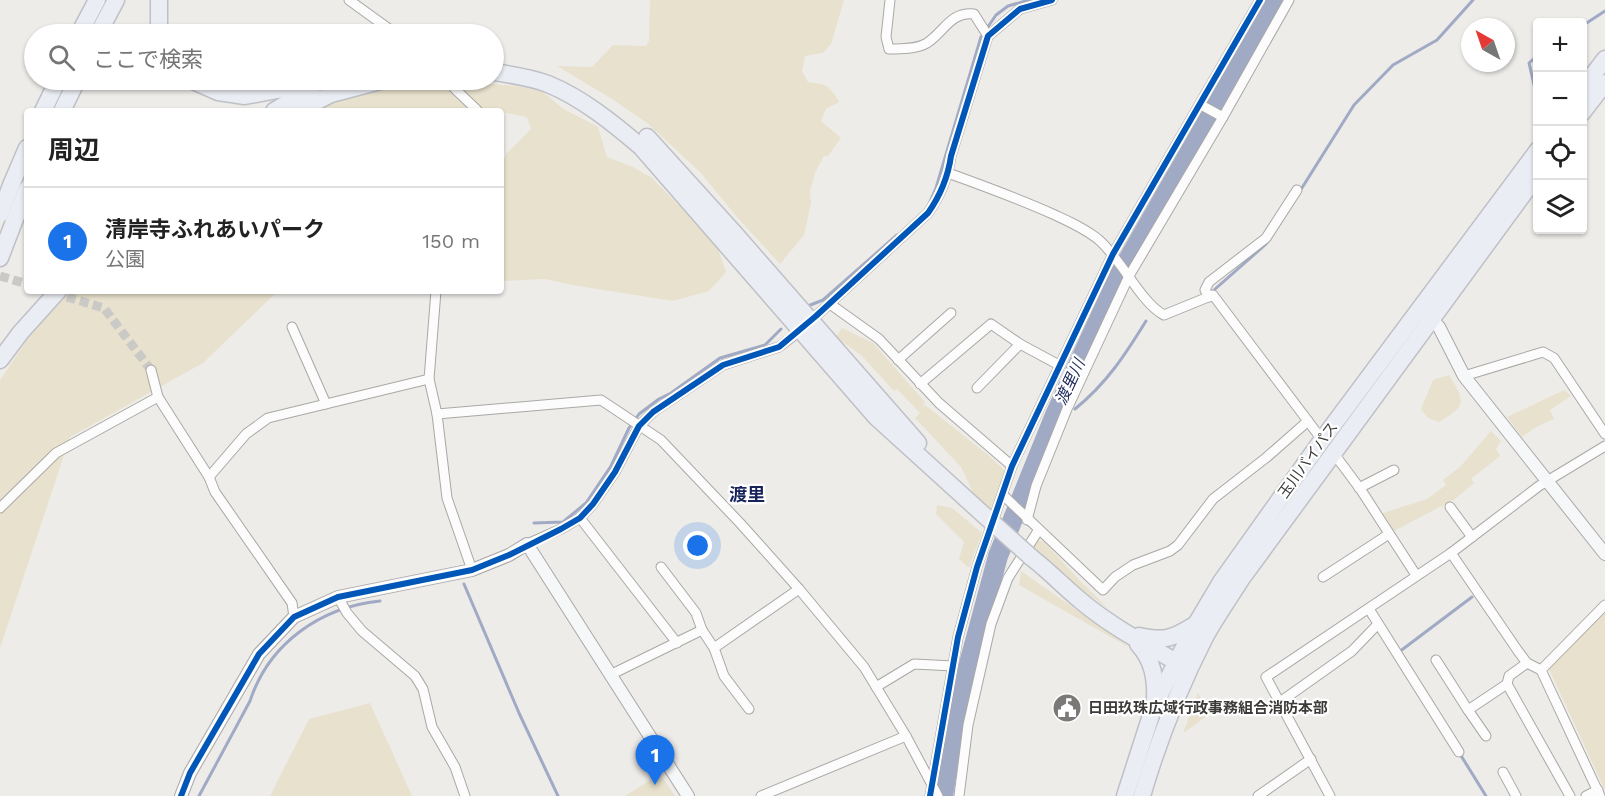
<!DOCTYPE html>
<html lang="ja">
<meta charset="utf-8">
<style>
body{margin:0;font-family:"Work Sans","Noto Sans JP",sans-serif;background:#f6f6f6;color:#222}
.controls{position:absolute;right:18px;top:18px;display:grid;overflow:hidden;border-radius:6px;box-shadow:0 2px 4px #0004}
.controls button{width:54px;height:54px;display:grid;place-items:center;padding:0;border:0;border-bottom:2px solid #e0e0e0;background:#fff;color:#222;font:30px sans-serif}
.compass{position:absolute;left:1461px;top:18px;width:54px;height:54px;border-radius:50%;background:#fff;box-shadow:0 2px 4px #0004;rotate:320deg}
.you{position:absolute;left:698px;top:546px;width:21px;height:21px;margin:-15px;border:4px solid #fff;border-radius:50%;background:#1a73e8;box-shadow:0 0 0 9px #1a73e833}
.badge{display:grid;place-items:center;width:39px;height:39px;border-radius:50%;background:#1a73e8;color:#fff;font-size:20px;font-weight:700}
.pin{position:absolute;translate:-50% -50px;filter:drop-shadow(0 2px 3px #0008)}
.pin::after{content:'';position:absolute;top:32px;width:21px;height:18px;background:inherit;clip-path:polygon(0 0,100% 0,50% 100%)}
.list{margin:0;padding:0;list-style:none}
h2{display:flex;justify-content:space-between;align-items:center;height:78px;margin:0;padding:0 24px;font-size:26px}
h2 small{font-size:20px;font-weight:400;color:#767676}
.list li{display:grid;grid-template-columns:39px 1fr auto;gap:18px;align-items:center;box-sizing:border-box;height:108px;padding:0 24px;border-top:2px solid #e0e0e0}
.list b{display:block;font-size:22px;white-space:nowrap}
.list p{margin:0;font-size:20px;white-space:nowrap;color:#767676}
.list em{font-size:20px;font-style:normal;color:#767676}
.icon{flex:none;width:33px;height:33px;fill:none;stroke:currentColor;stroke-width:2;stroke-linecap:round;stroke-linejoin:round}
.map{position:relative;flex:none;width:1605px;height:796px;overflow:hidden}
.search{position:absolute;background:#fff;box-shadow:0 2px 4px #0004;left:24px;top:24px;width:480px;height:66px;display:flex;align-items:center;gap:15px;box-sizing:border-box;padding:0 21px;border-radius:33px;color:#767676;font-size:22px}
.panel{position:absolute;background:#fff;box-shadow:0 2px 4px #0004;left:24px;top:108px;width:480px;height:186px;border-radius:6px}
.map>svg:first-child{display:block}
.green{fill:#e8e1cd}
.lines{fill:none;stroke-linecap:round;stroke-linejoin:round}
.stream{stroke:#a1aac4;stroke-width:3}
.river{stroke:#a1aac4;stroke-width:20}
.street-tunnel{stroke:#cac9c6;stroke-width:9;stroke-dasharray:9 4.5;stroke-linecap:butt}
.street-casing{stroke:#aaa8a6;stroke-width:11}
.secondary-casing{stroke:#aaa8a6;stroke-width:14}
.highway-casing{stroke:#bfc0c6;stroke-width:19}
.street{stroke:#fcfcfc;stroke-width:9}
.secondary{stroke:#f6f7f9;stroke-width:12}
.highway{stroke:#eaedf3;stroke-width:16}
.highway-bridge-casing{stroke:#bfc0c6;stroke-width:19;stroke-linecap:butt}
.highway-bridge{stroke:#eaedf3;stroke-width:16}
.cycleway-casing{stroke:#fff;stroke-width:10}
.cycleway{stroke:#0057b8;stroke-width:6}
.labels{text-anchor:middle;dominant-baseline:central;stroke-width:4.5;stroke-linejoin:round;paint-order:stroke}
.street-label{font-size:15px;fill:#3c3b39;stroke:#fff}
.poi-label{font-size:15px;font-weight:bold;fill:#3c3b39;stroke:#fff;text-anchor:start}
.water-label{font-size:16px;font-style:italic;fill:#1a2757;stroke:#fff}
.quarter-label{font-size:18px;font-weight:bold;fill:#17245b;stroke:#fff}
</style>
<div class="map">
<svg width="1605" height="796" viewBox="0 0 1605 796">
<rect width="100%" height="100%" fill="#eeece9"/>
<g class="green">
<path d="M650,0H844L831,44L823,53L805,56L802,71L808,82C827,84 830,86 839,102L826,109L821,121L841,138L828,156H824L815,173L810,191L811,203L804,235L780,264L736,216L700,172L647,123L612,99L557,66L592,67L613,45L646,46L649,41Z"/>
<polygon points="467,82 517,86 543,92 562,108 598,127 607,157 633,167 652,178 716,243 726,272 709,291 673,301 572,285 545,279 501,281 501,165 507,153 531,129 527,117 491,110 309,111 332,98 388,83"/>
<polygon points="69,291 278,291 203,363 70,437 0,648 0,380 46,312"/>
<polygon points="842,328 873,343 925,402 922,410 925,405 988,455 1006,472 990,512 976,499 961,467 915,418 921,412 920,413 897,389 894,391 862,356 836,337"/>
<path d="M1449,375C1465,401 1467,406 1439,422L1428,418L1421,409L1433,380Z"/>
<polygon points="1564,390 1571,396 1550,410 1554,419 1536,427 1522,437 1507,417"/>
<polygon points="1491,431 1501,441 1496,449 1500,456 1471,479 1474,483 1455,499 1394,531 1383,513 1427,499 1446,485 1443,480 1460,467"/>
<polygon points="937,505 952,508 982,533 969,568 959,559 964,542 936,514"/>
<polygon points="1038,540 1044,542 1081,582 1109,609 1069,581 1031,548"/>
<polygon points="1021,571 1132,649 1019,585"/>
<polygon points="1605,613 1605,790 1548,667"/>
<polygon points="1198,693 1210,714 1183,733"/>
<polygon points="370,703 412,796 270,796 309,719"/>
<polygon points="660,774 675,796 625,796"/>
</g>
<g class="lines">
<g class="stream">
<polyline points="1582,26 1605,11"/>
<polyline points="1538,55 1529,63 1538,102"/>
<polyline points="1300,191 1354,105 1393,65 1437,40 1473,0"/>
<polyline points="929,204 936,188 981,37 996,15 1008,6 1029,0"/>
<polyline points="1214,290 1265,245 1269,240"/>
<polyline points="808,306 823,300 897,235"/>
<path d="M1075,409C1107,383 1125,355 1146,321"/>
<polyline points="534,523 563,522 586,503 611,466 629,428 639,414 659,399 671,393 720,358 765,345 781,329"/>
<polyline points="464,584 519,713 558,796"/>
<polyline points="1399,652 1472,597"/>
<polyline points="1460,754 1486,796"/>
<path d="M199,796L250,701C269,643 321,607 380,601"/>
</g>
<polyline class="river" points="943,796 957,708 998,556 1055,415 1120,274 1277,0"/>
<g class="street-tunnel">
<polyline points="446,80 454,88"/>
<polyline points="0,276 27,284"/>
<polyline points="54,293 104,308 151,370"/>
</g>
<g class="street-casing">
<g id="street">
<polyline points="349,0 396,34"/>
<path d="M890,0L886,37L889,49C901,49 917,49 927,43C944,32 951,11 974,14L988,36"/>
<polyline points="454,88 478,111"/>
<polyline points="1201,105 1223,117"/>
<path d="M948,173C984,186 1020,199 1055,215C1070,222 1086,229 1099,240C1122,260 1141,303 1164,315L1213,295L1323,441"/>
<polyline points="436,291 429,379 437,414 447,498 472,570"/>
<polyline points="1209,297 1205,290 1209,282 1266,238 1297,190"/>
<polyline points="830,304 879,339 939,403 1012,466"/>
<path d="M816,316L928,213C940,196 948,177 951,156L988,36L1020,9L1052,0"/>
<polyline points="292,327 326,404"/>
<polyline points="898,360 951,313"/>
<polyline points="151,370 158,397 209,477 215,492 292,603 294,617"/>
<polyline points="1464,376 1543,352 1554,358 1605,434"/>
<polyline points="920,384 991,324 1020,344 1059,365"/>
<polyline points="977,388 1020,344"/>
<polyline points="437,414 601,400 661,440 740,523 799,589 864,667 906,736 938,796"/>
<polyline points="1332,451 1361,490 1416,575"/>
<polyline points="209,477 246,434 268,418 429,379"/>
<polyline points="1359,488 1394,470"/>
<polyline points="1003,495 1103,590 1115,577 1133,565 1170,551 1178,545 1213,499 1267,457 1308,421"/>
<polyline points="1450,507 1472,537"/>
<polyline points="0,508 56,453 158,397"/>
<polyline points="580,518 677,643"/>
<polyline points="1027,520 1036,486 1067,409 1129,276 1223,117 1289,0"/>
<polyline points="527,544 561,529 580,518 593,504 615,472 639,426 653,412 723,365 779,347 792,337"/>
<polyline points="1451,553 1518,651 1527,663 1541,670"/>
<polyline points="661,567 696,613 702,630 714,648 724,676 749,709"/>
<polyline points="1323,577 1389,534"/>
<polyline points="338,597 347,613 362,631 415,676 423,689 432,727 455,767 465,796"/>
<polyline points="1369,609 1459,752"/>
<polyline points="714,648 799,589"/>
<polyline points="1436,660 1468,710 1507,684 1570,796"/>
<polyline points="612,674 702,630"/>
<polyline points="1507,684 1509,676 1527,663"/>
<polyline points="876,687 914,664 953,666"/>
<polyline points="1280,702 1352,651 1378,624"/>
<polyline points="1468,710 1486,736"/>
<polyline points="1503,772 1516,796"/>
<polyline points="761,796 906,736"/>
<polyline points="930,796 958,637 977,567 1012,466 1113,254 1260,0"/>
<polyline points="959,796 968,725 991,624 1008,578 1038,531"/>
<polyline points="1258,796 1311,759"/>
<polyline points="1330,796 1266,677 1451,553 1539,486 1605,446"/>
<polyline points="1586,796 1598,790"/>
<polyline points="1600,796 1541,670 1605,605"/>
</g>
</g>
<g class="secondary-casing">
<g id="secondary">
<polyline points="1427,315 1439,327 1464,376 1605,554"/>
<polyline points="181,796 190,773 259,654 294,617 338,597 472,570 509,555 527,544 688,796"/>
</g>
</g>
<g class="highway-casing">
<g id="highway">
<polyline points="79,34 97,0"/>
<polyline points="98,34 116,0"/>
<polyline points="159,34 159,0"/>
<path d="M494,72C512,75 530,77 548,84C582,98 613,123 641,147L876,417L985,516"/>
<polyline points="191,80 218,92 245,96 330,80"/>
<polyline points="1582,89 1605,59"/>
<polyline points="43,111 58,80"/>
<polyline points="62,111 77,80"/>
<polyline points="274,111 312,88"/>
<polyline points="298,111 331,94 384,80"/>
<polyline points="1582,113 1605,83"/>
<polyline points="647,137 735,234 918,443"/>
<polyline points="12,183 27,148"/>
<polyline points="0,258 13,224"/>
<polyline points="0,360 21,332 58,291"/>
<path d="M1032,558C1049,571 1064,587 1081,601C1113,628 1151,647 1187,668"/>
<path d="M1139,636C1165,642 1174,638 1196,624"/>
<path d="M1138,644C1153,660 1156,679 1155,700"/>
<polyline points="1125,796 1154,706 1196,624 1221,582 1322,440 1538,150"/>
<path d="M1142,796C1158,741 1179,688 1205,637C1216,617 1230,597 1242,578L1538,174"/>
</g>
</g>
<use href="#street" class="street"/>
<use href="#secondary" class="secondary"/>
<use href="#highway" class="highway"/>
<g class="highway-bridge-casing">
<g id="highway-bridge">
<polyline points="0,214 12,183"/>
<polyline points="13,224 27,189"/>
<polyline points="985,516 1032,558"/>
</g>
</g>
<use href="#highway-bridge" class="highway-bridge"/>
<g class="cycleway-casing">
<g id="cycleway">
<path d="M181,796L190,773L259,654L294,617L338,597L472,570L509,555L561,529L580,518L593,504L615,472L639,426L653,412L723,365L779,347L816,316L928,213C940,196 948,177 951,156L988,36L1020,9L1052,0"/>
<polyline points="930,796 958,637 977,567 1012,466 1113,254 1260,0"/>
</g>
</g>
<use href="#cycleway" class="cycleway"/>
</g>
<defs>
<g id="civic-disc" transform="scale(1.5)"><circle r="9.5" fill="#7a7977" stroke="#fff"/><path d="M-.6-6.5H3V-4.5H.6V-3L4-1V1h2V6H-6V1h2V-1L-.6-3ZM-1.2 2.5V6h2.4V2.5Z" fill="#fff"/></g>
</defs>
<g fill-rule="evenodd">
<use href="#civic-disc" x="1067" y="708"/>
</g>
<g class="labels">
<g class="street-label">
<text transform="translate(1308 460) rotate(-54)">玉川バイパス</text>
</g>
<g class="poi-label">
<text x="1088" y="708">日田玖珠広域行政事務組合消防本部</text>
</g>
<g class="water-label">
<text transform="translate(1070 382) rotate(-65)">渡里川</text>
</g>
<g class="quarter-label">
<text x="747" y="494">渡里</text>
</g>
</g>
</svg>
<div class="controls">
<button>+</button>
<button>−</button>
<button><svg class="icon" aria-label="locate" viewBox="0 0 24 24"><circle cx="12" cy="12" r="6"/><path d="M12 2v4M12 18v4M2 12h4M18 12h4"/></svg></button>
<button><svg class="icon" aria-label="layers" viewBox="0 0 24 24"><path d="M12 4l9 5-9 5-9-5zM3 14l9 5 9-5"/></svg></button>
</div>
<svg class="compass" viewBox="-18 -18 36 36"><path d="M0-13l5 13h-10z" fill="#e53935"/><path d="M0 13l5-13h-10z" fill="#767676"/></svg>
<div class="you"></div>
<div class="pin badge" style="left:655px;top:785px">1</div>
<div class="search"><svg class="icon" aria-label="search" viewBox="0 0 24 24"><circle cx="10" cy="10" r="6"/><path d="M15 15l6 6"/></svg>ここで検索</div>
<section class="panel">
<h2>周辺<small></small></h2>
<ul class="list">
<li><span class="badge">1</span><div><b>清岸寺ふれあいパーク</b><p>公園</p></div><em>150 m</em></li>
</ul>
</section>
</div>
